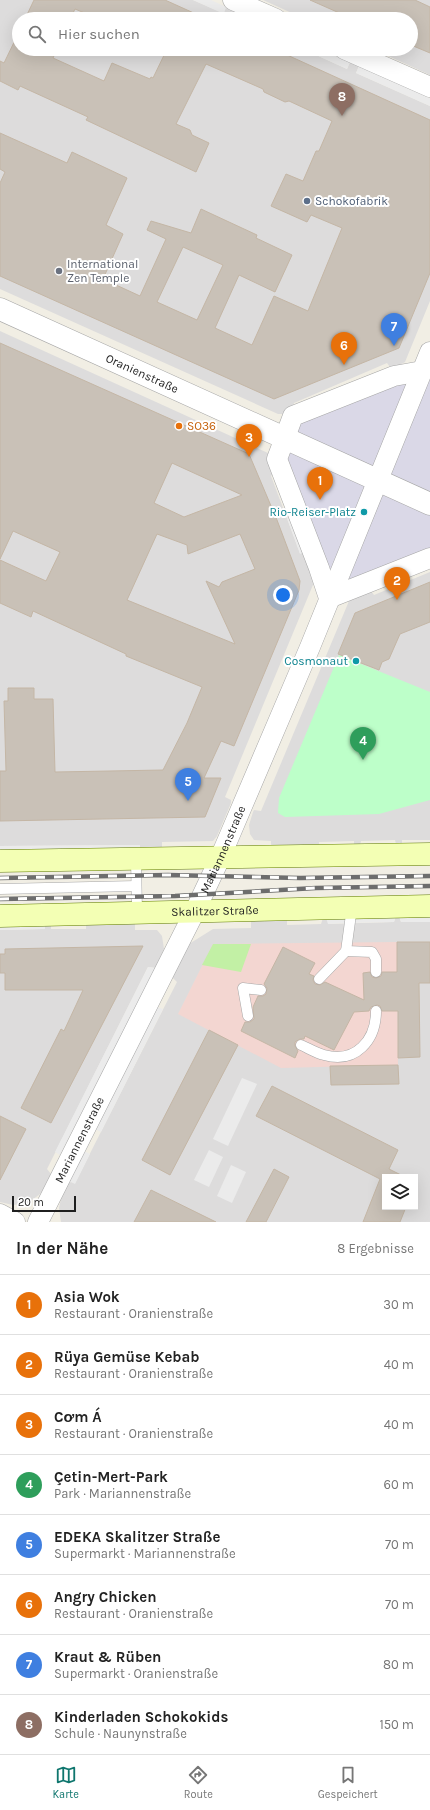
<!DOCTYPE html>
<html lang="de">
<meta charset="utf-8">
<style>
body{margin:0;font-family:Karla,sans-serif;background:#f2f2f2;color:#222}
.controls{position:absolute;right:12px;bottom:12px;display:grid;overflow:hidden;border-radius:0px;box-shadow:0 4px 16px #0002}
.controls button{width:36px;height:36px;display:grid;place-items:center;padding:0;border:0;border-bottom:1px solid #e0e0e0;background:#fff;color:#222;font:20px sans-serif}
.scale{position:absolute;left:12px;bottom:10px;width:64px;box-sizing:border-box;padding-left:4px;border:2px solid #1f1f1f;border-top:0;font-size:11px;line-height:14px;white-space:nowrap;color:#1f1f1f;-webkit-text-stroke:3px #fff;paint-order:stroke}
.you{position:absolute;left:283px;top:595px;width:14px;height:14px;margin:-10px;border:3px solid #fff;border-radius:50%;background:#1a73e8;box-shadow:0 0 0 6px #1a73e833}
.badge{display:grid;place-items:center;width:26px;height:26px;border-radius:50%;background:#0f766e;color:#fff;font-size:13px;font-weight:700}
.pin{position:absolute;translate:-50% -33px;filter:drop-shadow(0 1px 2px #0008)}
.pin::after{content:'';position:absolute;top:21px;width:14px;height:12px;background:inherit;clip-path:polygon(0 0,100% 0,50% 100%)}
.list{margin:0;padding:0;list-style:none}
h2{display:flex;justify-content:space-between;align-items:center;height:52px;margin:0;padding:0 16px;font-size:17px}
h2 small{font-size:13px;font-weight:400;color:#767676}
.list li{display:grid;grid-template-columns:26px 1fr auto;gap:12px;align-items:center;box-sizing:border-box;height:60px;padding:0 16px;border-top:1px solid #e0e0e0}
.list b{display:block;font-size:15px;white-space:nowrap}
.list p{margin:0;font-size:13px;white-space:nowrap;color:#767676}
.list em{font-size:13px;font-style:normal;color:#767676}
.icon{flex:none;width:22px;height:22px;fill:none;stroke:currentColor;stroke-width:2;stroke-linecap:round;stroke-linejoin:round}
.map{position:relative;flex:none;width:430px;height:1222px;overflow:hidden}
.search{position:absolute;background:#fff;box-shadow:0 4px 16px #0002;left:12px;right:12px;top:12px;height:44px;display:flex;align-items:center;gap:10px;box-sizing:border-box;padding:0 14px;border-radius:22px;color:#767676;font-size:15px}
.sheet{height:532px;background:#fff}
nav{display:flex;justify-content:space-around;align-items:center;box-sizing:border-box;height:56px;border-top:1px solid #e0e0e0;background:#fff;font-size:11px;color:#767676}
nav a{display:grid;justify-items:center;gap:2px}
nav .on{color:#0f766e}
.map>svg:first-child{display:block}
.residential{fill:#dddcdc;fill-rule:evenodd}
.commercial{fill:#f3d6d1}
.grass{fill:#c2f0a5}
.park{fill:#bdffc9}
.parking{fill:#ebebeb}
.plaza{fill:#dad8e7}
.building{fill:#c9c1b7;stroke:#c4b6a5;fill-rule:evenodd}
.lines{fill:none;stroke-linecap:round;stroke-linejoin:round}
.service-casing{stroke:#a6a6a6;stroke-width:11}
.minor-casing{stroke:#a6a6a6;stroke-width:21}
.tertiary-casing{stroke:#a6a6a6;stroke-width:23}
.secondary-casing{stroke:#617c00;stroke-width:23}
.service{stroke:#fff;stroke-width:10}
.minor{stroke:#fff;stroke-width:20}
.tertiary{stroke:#fff;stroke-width:22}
.secondary{stroke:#f3ffb4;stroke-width:22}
.rail-casing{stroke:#6d6d6d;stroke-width:4.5}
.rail{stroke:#fff;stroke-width:3;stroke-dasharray:9;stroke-linecap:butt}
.service-dot{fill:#5c6f8a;stroke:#fff;stroke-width:1.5}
.worship-dot{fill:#6b7280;stroke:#fff;stroke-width:1.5}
.food-dot{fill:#e8710a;stroke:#fff;stroke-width:1.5}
.culture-dot{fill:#0f9aa8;stroke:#fff;stroke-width:1.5}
.labels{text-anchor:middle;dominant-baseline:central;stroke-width:4;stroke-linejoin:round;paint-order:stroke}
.service-label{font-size:12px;fill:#4e5e75;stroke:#fff;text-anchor:start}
.worship-label{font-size:12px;fill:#5b616d;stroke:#fff;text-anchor:start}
.street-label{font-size:12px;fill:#1f1f1f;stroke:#fff}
.food-label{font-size:12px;fill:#c56008;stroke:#fff;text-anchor:start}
.culture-label{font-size:12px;fill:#0d838f;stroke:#fff;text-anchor:end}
</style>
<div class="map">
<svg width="430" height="1222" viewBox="0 0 430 1222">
<rect width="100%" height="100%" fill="#f1eee4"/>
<g class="residential">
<polygon points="0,0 193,0 223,13 226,7 235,11 232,17 236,19 19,19 19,49 303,49 347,69 350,62 359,66 356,73 430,106 430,301 405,362 394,368 390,367 387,363 294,403 291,411 282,414 278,414 0,289"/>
<polygon points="263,0 430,0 430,75 373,49 411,49 411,19 305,19"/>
<polygon points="0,331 268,453 276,472 271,476 300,553 304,552 315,580 225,797 231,800 231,803 217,836 213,841 162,842 162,850 140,848 139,845 0,846"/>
<polygon points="430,572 430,840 402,840 402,844 396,844 395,840 361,841 360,845 354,845 354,841 319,842 319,846 271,849 271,841 254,840 250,834 249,825 253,812 254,810 261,811 349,601 371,591 374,595"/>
<path d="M396,916H399L401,922H430V1222H61L59,1208L61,1199L68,1183L71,1182L75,1183L177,982L172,977L189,944L213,929L251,928V919L287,920V925L321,924L323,918L328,920V924L394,922ZM385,1177H415V1207H385Z"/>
<polygon points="135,923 135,930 157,930 162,936 164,949 156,968 148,967 47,1169 51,1174 43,1190 40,1194 28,1203 13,1205 0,1202 0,930 44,929 45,925 51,925 51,929 86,929 86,925"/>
</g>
<polygon class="commercial" points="397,942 398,1065 281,1068 178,1014 213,944"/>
<polygon class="grass" points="213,944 251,944 241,972 202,965"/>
<polygon class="park" points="339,655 430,692 430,800 379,814 285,817 278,813 279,798"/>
<g class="parking">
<polygon points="193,0 211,0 226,7 224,14"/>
<polygon points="235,11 253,19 236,19 232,17"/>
<polygon points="303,49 320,49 350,62 347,69"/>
<polygon points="359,66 430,98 430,106 356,73"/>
<polygon points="290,508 304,552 300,554 284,510"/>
<polygon points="140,845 140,848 0,853 0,846"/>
<polygon points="396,916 394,922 349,923 328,924 326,918"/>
<polygon points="399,916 430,916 430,922 401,922"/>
<polygon points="0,923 45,925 45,929 0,930"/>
<polygon points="148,967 156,968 60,1155 55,1152"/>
<polygon points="157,1007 163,1009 101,1132 95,1129"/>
<polygon points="242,1078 257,1084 228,1146 213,1139"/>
<polygon points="209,1150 223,1157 209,1187 194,1180"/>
<polygon points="84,1151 90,1154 75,1184 71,1182 68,1183"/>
<polygon points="231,1165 246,1172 232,1203 217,1196"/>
</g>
<polygon class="plaza" points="422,371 430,381 430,558 329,598 277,459 293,416"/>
<g class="building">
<polygon points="34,0 165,0 207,19 99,19 75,9 70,19 25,19"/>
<polygon points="310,0 415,0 430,7 430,53 411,45 411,19 353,19"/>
<path d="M19,32V49H57L53,58L104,81L112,63L150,79L151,77L153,78L167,49H274L430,120V273L399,348L274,399L0,276V183L5,172L0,169V133L67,163L72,152L127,178L106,225L123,234L103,279L140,296L166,239L147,230L151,221L191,233L201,209L257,235L256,238L292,255L275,292L239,275L215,328L252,345L274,296L308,311L342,228L311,215L307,222L271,206L286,174L303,181L316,151H319L332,121L289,101L285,102L264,92L263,89L206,64L176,124L190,130L192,135L209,143L196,172L86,120L88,117L20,86L18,90L0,81V61L4,63ZM183,247L223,265L197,320L157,302Z"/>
<path d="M0,343L249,454L277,520L300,581L299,590L234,746L221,741L204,778H221L205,817L0,821V771H6L4,701H8V688H34V699H53L55,772L163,770L187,723L202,687L126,656V654L33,611L31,617L0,603V560L46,581L60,552L13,531L0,559ZM172,463L242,495L184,517L154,503ZM157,534L187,545L188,554L240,534L255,569L222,582L219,587L206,581L235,644L127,600Z"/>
<polygon points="430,582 430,622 400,634 389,659 382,662 379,670 338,654 355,613"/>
<polygon points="397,942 430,942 430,983 419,983 420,1057 398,1058 398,1011 382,1011 380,1006 377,1005 371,1007 369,1011 354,1012 334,1050 305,1036 304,1039 300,1039 295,1042 295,1046 298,1051 295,1058 241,1031 245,1022 250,1022 254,1019 253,1007 258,996 263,996 266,994 267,988 264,984 283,947 315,963 309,974 314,976 313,980 315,984 320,985 325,982 364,1000 363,973 370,972 372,977 376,978 381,976 382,972 397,972"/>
<polygon points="143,946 51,1123 21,1108 61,1029 64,1031 83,990 5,990 5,973 0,973 0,954 5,954 5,949"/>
<polygon points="209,1030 238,1045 170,1175 142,1160"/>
<polygon points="398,1065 399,1084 331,1085 330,1066"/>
<polygon points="272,1086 398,1150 389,1169 405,1177 385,1177 385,1207 406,1207 400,1222 363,1222 380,1179 256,1116"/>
<polygon points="0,1116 26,1129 0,1180"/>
<polygon points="274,1169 289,1177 266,1222 246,1222"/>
<polygon points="151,1190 216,1222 134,1222"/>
</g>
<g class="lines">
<g class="service-casing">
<g id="service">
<polyline points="136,859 137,912"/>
<polyline points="0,889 136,886"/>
<polyline points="346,951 372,952 376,959 376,972"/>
<polyline points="319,979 346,951 352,907"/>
<polyline points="248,1016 243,988 261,990"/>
<path d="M301,1045C308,1048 316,1053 324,1055C356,1064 376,1040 376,1011"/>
</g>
</g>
<g class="minor-casing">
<g id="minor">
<polyline points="233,0 276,19"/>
<polyline points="344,49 430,87"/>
<polyline points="329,598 319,568 277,459 293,416 394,376 422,371"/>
<polyline points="329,598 430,558"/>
<polyline points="0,1214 15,1222"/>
<path id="s1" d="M38,1222L195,911L220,858L310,647L430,352"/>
</g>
</g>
<g class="tertiary-casing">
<g id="tertiary">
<path id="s2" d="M0,309L430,504"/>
</g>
</g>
<g class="secondary-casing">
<g id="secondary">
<polyline points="0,861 430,854"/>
<path id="s3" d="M0,916L430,906"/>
</g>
</g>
<use href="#service" class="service"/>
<use href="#minor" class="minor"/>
<use href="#tertiary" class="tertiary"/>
<use href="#secondary" class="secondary"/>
<g class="rail-casing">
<g id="rail">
<polyline points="0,878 168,875 300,878 430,876"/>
<polyline points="0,899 175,896 316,888 430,886"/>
</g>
</g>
<use href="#rail" class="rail"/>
</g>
<circle class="service-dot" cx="307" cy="201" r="4"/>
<circle class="worship-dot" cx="59" cy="271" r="4"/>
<circle class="food-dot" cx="179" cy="426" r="4"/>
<g class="culture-dot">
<circle cx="364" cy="512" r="4"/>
<circle cx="356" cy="661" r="4"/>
</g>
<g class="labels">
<g class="service-label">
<text x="315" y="201">Schokofabrik</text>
</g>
<g class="worship-label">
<text x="67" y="264">International<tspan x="67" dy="14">Zen Temple</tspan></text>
</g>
<g class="street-label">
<text stroke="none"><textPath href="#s2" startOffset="156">Oranienstraße</textPath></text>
<text stroke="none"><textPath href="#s1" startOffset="416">Mariannenstraße</textPath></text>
<text stroke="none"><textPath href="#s3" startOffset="215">Skalitzer Straße</textPath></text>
<text stroke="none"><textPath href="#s1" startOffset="92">Mariannenstraße</textPath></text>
</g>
<g class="food-label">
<text x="187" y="426">SO36</text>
</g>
<g class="culture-label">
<text x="356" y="512">Rio-Reiser-Platz</text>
<text x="348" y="661">Cosmonaut</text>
</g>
</g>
</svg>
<div class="controls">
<button><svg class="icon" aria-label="layers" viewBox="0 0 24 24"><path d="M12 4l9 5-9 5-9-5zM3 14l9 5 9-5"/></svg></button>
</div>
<div class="scale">20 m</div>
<div class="you"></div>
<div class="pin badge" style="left:320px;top:500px;background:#e8710a">1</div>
<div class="pin badge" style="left:397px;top:600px;background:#e8710a">2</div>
<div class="pin badge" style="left:249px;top:457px;background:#e8710a">3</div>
<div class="pin badge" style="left:363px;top:760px;background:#2e9e5b">4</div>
<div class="pin badge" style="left:188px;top:801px;background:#3f7fe0">5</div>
<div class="pin badge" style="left:344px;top:365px;background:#e8710a">6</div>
<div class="pin badge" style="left:394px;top:346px;background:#3f7fe0">7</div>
<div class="pin badge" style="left:342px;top:116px;background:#8d6e63">8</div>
<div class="search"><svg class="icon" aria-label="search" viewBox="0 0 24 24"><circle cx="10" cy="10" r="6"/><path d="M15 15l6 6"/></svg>Hier suchen</div>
</div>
<section class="sheet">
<h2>In der Nähe<small>8 Ergebnisse</small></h2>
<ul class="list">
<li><span class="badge" style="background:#e8710a">1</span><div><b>Asia Wok</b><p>Restaurant · Oranienstraße</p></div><em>30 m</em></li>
<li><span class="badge" style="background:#e8710a">2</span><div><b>Rüya Gemüse Kebab</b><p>Restaurant · Oranienstraße</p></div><em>40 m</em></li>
<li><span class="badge" style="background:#e8710a">3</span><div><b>Cơm Á</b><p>Restaurant · Oranienstraße</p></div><em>40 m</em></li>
<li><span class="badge" style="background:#2e9e5b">4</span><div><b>Çetin-Mert-Park</b><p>Park · Mariannenstraße</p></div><em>60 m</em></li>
<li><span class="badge" style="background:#3f7fe0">5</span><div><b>EDEKA Skalitzer Straße</b><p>Supermarkt · Mariannenstraße</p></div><em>70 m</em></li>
<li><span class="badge" style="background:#e8710a">6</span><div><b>Angry Chicken</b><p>Restaurant · Oranienstraße</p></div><em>70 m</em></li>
<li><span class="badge" style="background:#3f7fe0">7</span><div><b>Kraut &amp; Rüben</b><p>Supermarkt · Oranienstraße</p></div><em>80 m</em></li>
<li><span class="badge" style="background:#8d6e63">8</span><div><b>Kinderladen Schokokids</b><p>Schule · Naunynstraße</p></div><em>150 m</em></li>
</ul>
</section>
<nav>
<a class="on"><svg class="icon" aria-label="map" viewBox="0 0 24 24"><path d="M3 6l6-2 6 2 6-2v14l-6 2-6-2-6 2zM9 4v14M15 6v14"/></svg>Karte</a>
<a><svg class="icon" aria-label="directions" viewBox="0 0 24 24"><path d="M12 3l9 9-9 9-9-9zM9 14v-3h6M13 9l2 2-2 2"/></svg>Route</a>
<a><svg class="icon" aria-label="saved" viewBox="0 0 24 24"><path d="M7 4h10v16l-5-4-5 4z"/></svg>Gespeichert</a>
</nav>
